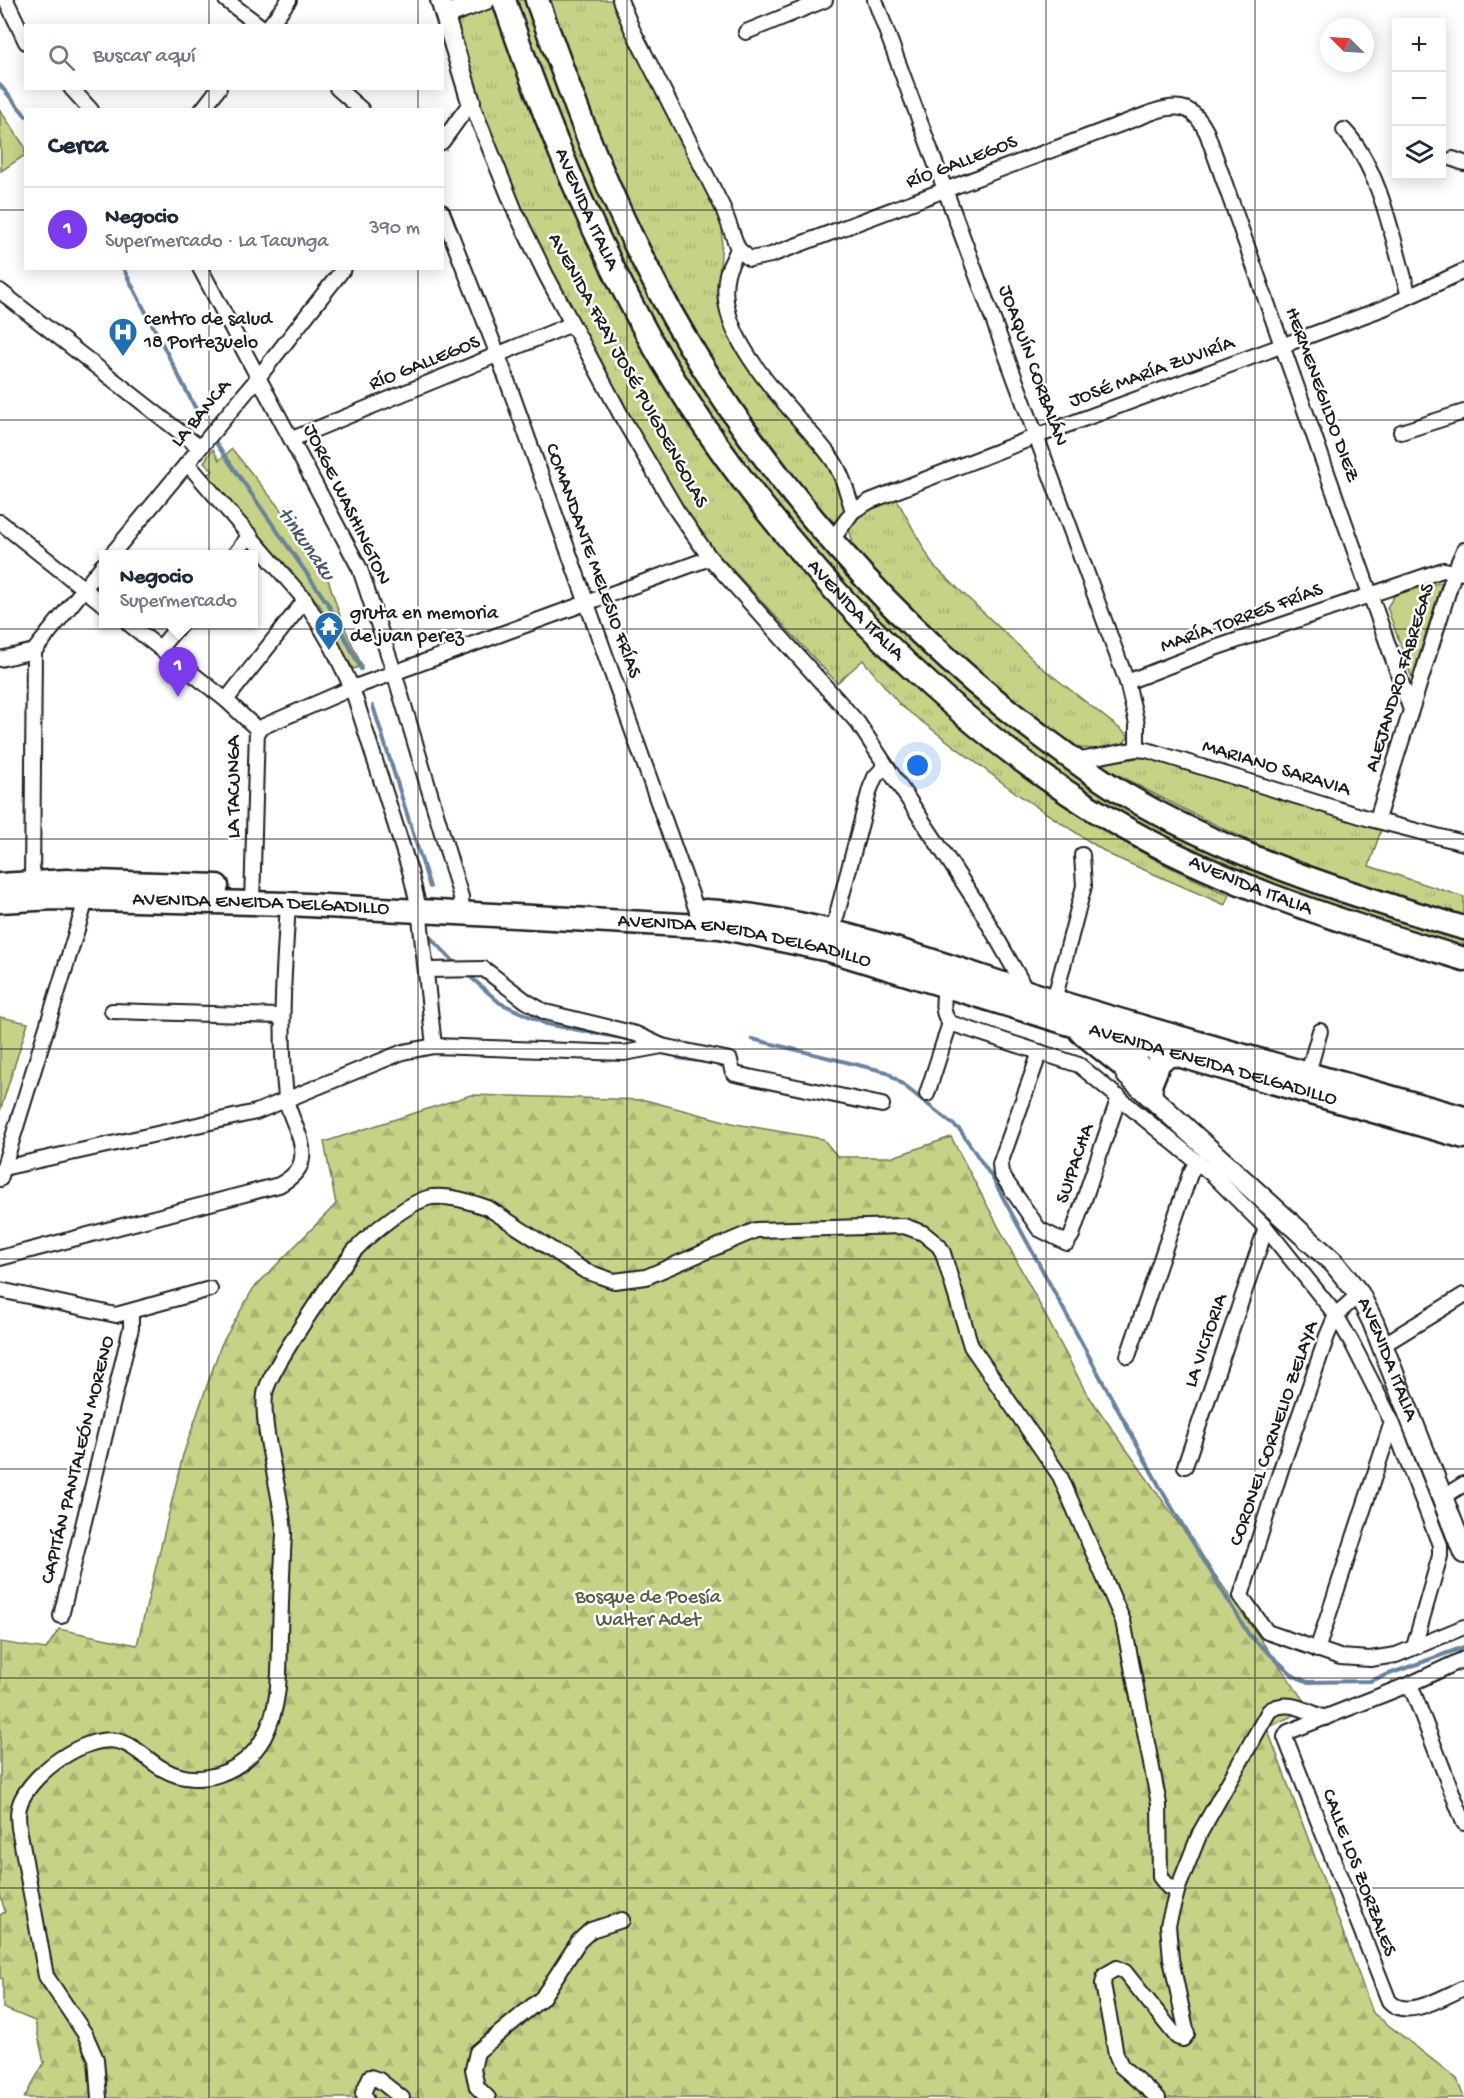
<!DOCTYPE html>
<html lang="es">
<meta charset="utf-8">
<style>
body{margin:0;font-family:"Gochi Hand",sans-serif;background:#f2f2f3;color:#1f2937}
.controls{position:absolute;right:18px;top:18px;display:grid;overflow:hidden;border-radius:0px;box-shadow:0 3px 15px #0003}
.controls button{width:54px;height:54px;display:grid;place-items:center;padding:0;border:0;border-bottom:2px solid #e0e1e3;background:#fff;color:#1f2937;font:30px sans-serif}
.compass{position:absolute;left:1320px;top:18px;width:54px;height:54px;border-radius:50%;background:#fff;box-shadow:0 3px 15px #0003;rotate:294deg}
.you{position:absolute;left:918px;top:766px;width:21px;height:21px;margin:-15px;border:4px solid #fff;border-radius:50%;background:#1a73e8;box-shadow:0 0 0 9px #1a73e833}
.badge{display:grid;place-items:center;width:39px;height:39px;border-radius:50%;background:#7c3aed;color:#fff;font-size:20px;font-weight:700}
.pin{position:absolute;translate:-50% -50px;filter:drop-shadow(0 2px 3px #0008)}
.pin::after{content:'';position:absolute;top:32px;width:21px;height:18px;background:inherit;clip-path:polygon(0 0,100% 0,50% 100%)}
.popup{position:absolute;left:99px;top:550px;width:159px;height:78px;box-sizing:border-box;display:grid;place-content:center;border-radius:0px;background:#fff;filter:drop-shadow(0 2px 4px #0005);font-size:20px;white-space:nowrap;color:#747a83}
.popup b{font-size:22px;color:#1f2937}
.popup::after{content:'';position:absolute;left:50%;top:100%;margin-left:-12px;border:12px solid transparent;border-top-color:#fff}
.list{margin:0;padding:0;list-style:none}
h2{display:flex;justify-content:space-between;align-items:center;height:78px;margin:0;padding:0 24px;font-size:26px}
h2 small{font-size:20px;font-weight:400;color:#747a83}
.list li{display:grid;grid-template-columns:39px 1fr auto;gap:18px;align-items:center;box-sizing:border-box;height:84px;padding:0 24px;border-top:2px solid #e0e1e3}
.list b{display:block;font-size:22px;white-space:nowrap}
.list p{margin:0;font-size:20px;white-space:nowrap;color:#747a83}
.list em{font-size:20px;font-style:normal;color:#747a83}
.icon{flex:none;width:33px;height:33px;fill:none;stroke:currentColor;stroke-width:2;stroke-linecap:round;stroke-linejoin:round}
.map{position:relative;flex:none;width:1464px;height:2098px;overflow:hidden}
.search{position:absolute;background:#fff;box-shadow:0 3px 15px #0003;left:24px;top:24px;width:420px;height:66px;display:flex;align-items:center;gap:15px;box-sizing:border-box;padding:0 21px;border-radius:0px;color:#747a83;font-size:22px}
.panel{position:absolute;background:#fff;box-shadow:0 3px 15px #0003;left:24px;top:108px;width:420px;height:162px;border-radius:0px}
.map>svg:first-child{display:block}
.grass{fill:url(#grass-tufts);stroke:#717751;stroke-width:1.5}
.forest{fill:url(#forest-firs);stroke:#717751;stroke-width:1.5}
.park{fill:#c6d286;stroke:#717751;stroke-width:1.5}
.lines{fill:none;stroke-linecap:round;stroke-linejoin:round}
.stream{stroke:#67839e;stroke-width:4}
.minor-casing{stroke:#1c1c1c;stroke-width:18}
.tertiary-casing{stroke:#1c1c1c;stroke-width:22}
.secondary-casing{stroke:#1c1c1c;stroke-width:24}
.primary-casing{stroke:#1c1c1c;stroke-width:27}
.minor{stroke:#fff;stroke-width:14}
.tertiary{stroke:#fff;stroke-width:18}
.secondary{stroke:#fff;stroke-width:20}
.primary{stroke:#fff;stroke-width:22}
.grid{fill:none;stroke:#1c1c1c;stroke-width:1.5;stroke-opacity:0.55}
.labels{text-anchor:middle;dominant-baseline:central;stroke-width:5;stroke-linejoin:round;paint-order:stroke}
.street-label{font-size:20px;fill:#1c1c1c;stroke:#fff}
.poi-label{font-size:20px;fill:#1c1c1c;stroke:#fff;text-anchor:start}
.park-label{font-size:20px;fill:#585c41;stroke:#fff}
.water-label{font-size:21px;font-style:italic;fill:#485868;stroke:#fff}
</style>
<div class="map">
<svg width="1464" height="2098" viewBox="0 0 1464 2098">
<defs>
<pattern id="grass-tufts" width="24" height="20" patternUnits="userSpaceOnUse" patternTransform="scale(1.5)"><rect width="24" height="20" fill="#c6d286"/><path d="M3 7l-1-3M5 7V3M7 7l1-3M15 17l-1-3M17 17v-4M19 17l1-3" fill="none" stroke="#aab473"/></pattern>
<pattern id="forest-firs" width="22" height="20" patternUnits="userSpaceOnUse" patternTransform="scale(1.5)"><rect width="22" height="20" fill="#c6d286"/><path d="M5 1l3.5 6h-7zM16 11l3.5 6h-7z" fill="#aab473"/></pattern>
</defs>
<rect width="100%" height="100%" fill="#fff"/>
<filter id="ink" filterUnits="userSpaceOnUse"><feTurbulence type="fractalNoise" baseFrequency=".0167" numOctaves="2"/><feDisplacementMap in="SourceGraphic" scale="12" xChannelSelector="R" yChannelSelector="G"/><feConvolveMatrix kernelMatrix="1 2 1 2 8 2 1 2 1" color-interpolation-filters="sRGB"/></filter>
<g filter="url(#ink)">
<g class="grass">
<polygon points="514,0 530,0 634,263 851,573 1109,793 1464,936 1464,955 1193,857 1059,780 907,653 766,499 658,339 562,137"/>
<polygon points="549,0 615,0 723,223 719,283 729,331 764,385 824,460 843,497 845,515 835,522 826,518 725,381 679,301 614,175"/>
<path d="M497,5C536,113 573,224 629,325C745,534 930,730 1138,850C1167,867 1198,881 1229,895L1225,905L1110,855L1020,796L900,705L863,660L837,683L707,542L673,497L517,205L489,137L457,31L458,22L464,16Z"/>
<polygon points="896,498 933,565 1040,666 1129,736 1122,745 1101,749 1079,748 1052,733 959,655 881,578 854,547 849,529 862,513"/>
<path d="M1143,757L1382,827L1369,866L1464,897V918C1397,898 1330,877 1266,848C1209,823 1154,795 1099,764Z"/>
</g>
<polygon class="forest" points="471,1095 645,1100 736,1124 823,1139 838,1157 893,1157 951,1137 1086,1392 1309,1708 1267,1728 1373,2013 1457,2079 1464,2098 24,2098 44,2063 35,2021 3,2008 3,1979 0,1978 0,1915 5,1912 0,1894 0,1642 46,1649 59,1629 137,1645 183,1455 221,1345 253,1289 336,1204 324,1142"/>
<g class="park">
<polygon points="0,110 25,147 25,155 1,171"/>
<polygon points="213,449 219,460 232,449 311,547 329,582 341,619 362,666 353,669 319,604 205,477 213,471 204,462"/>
<polygon points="1442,582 1412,678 1387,607 1395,595"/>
<polygon points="0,1017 28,1023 0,1111"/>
</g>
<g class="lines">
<g class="stream">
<polyline points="0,85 26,116"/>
<polyline points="123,268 201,419"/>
<polyline points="216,443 328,604 361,669"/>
<polyline points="373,706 430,887"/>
<polyline points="427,934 457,965"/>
<polyline points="466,973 500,1003 546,1024 627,1039"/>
<polyline points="752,1039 887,1072 960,1130 993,1179 1162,1491 1249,1635 1294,1676 1308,1682 1370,1681 1464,1647"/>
<polyline points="678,1058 712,1063"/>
</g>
<g class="minor-casing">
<g id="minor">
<polyline points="6,0 26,42"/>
<polyline points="226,0 260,26"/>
<path d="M620,0L632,29L723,208L738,249C735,257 729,266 727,274C712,339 794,409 830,456C842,472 847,492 853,511"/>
<polyline points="875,0 1127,682 1137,724 1137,749"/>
<polyline points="269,26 289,0"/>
<polyline points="746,32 825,0"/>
<polyline points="71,88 91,110"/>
<polyline points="337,88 362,110"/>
<polyline points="471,102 515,211 546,275 623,419 677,511 710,558 858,723 978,905 1020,979 1024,990"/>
<polyline points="202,110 219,88"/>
<path d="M1344,130C1381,169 1394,245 1409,296"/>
<polyline points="442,142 471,102"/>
<polyline points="1453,159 1464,163"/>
<polyline points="442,212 498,355 697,911 698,923"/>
<path d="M738,249L750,259L771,255L1153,112C1180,103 1194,106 1207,133L1411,710"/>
<polyline points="200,268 360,569 394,672 461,897 462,911"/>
<polyline points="0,291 199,447"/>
<polyline points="1401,432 1464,412"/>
<polyline points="292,439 572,324"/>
<polyline points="187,463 305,600 333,648 352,688 410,871 419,909 434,1046"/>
<polyline points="0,522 103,604"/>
<polyline points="832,540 853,511 870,501 1037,436 1384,308 1464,271"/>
<polyline points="112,554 257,379 344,268"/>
<polyline points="235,554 250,535"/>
<polyline points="129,624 226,700 257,729 252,903"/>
<polyline points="160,648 180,624"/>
<polyline points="0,659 34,651 103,565"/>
<polyline points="1127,682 1212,649 1443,570 1464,573"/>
<polyline points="226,700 305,600"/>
<polyline points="257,729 352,688 710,558"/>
<polyline points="1075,761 1137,749 1147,750 1370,819 1464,843"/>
<polyline points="1377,819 1455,570 1464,550"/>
<polyline points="32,882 34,651"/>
<polyline points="832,933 870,789 875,777 885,766"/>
<polyline points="427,970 484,969 526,1001 545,1012 636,1034 662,1046"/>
<polyline points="1052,1008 1084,886 1082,855"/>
<polyline points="112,1011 280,1016"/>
<polyline points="950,1023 1079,1065 1213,1175 1266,1228 1336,1315 1352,1343 1392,1422 1440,1545 1440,1556 1414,1647"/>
<polyline points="1040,1052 1000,1164 1001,1174 1039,1229 1067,1243 1072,1235 1119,1097"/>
<polyline points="1308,1073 1320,1031"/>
<path d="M927,1094L950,1023C940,1012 944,999 945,986"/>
<polyline points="3,1168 256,1112 403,1052 434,1046 624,1053 662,1046 730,1060 732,1070 735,1074 882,1105"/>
<polyline points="0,1179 83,910 85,894"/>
<path d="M0,1258L279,1185C290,1179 301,1171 302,1158C305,1137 288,1117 286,1097C279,1032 284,969 288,904"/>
<polyline points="0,1290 116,1315 210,1289"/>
<polyline points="1359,1294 1336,1315 1327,1336 1282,1466 1241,1596 1267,1632 1340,1657 1370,1659 1396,1655 1464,1627"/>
<polyline points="1383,1345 1464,1295"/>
<polyline points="1128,1356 1190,1174 1197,1161"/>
<polyline points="1185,1466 1266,1228"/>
<polyline points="1443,1497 1464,1484"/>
<polyline points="61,1616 131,1328 131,1313"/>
<polyline points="1317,1650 1392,1422"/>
<path d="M1464,1659L1410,1684L1288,1732L1285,1737L1389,2001C1407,2021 1444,1996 1464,1988"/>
<polyline points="1410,1684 1464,1823"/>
<path d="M99,2098L96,2059L85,2034L46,1976L19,1828C18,1818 17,1810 21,1801C34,1772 84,1735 117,1741C134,1744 148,1761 163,1769C199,1790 245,1772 264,1737C281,1705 279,1670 280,1635C281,1601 282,1568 284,1534C282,1491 261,1434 265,1394C268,1371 336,1274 354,1251C370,1234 409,1201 432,1197C450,1195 471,1202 488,1208L585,1271L614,1281L646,1277L756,1230L904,1226L923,1233L939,1246L943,1253L971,1346L1060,1476L1123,1621L1159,1804L1160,1877L1168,1887L1178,1888"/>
<polyline points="366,2098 363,2093 370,2077 379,2080 402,2098"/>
<polyline points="488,2098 477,2087 473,2069 477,2052 542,1998 579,1941 591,1930 622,1920"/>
<path d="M1158,2098L1121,2066L1116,2054L1103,1984L1105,1975L1117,1968L1125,1972L1177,2037L1183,2039L1187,2034L1171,1959L1168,1925L1178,1888L1200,1833L1269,1711C1287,1698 1306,1711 1325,1718"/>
</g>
</g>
<g class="tertiary-casing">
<g id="tertiary">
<polyline points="440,0 471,102"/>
<polyline points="445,15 486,0"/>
</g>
</g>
<g class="secondary-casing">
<g id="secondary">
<polyline points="1134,1028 1134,1055 1152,1090"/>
<path id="s1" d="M1119,1051L1122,1065L1127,1075L1334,1263L1359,1294L1373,1322L1464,1553"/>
</g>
</g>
<g class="primary-casing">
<g id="primary">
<path id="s2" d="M504,0C543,117 591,233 651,341C752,518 915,696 1088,806C1203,879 1335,920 1464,959"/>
<path d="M537,0C569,89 601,178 644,262C735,444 877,613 1040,735C1067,755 1095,777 1124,794C1229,856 1348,894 1464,928"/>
<polyline points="0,885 67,881 217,886"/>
<path id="s3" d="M0,901L54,898L288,904L720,927L829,950L1070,1024L1464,1137"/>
<path d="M705,911C820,917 945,966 1055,1001C1190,1042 1328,1079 1464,1118"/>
<polyline points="1081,1032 1122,1065"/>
<polyline points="1150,1085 1160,1060 1176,1053"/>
</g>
</g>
<use href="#minor" class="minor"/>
<use href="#tertiary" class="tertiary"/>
<use href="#secondary" class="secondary"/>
<use href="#primary" class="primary"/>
</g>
</g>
<path class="grid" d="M209,0V26M418,0V26M627,0V2098M837,0V2098M1046,0V2098M1255,0V2098M209,88V110M418,88V110M0,210H26M442,210H1464M209,268V2098M418,268V2098M0,420H1464M0,629H1464M0,839H1464M0,1049H1464M0,1259H1464M0,1469H1464M0,1678H1464M0,1888H1464"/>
<defs>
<g id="hospital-pin" transform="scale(1.5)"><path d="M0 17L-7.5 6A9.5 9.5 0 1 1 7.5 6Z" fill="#1f6fb2" stroke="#fff"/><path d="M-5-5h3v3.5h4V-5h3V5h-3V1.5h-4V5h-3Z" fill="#fff"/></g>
<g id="temple-pin" transform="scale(1.5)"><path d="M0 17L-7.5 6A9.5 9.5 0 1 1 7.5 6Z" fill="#1f6fb2" stroke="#fff"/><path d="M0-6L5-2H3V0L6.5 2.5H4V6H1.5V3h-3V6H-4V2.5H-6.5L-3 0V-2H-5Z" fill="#fff"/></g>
</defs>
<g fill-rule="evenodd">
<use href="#hospital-pin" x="123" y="332"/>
<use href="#temple-pin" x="329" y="626"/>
</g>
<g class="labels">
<g class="street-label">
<text transform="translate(962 163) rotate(-21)">RÍO GALLEGOS</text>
<text stroke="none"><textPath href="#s2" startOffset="225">AVENIDA ITALIA</textPath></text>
<text transform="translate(425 364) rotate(-22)">RÍO GALLEGOS</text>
<text transform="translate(1032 366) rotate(70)">JOAQUÍN CORBALÁN</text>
<text transform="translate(627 371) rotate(61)">AVENIDA FRAY JOSÉ PUIGDENGOLAS</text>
<text transform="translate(1152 373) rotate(-20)">JOSÉ MARÍA ZUVIRÍA</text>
<text transform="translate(1321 395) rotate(70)">HERMENEGILDO DIEZ</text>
<text transform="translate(202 414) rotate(-50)">LA BANCA</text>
<text transform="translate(346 505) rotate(64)">JORGE WASHINGTON</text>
<text transform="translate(592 561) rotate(70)">COMANDANTE MELESIO FRÍAS</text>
<text stroke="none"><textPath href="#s2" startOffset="711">AVENIDA ITALIA</textPath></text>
<text transform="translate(1242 619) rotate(-20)">MARÍA TORRES FRÍAS</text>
<text transform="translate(1401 678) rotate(-73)">ALEJANDRO FÁBREGAS</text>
<text transform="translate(1276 769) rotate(17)">MARIANO SARAVIA</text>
<text transform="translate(235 787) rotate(-90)">LA TACUNGA</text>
<text stroke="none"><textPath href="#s2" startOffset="1197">AVENIDA ITALIA</textPath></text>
<text stroke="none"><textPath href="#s3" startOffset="261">AVENIDA ENEIDA DELGADILLO</textPath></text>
<text stroke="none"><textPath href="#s3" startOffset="747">AVENIDA ENEIDA DELGADILLO</textPath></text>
<text stroke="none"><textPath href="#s3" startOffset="1233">AVENIDA ENEIDA DELGADILLO</textPath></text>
<text transform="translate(1076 1164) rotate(-71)">SUIPACHA</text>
<text transform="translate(1207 1341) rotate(-71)">LA VICTORIA</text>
<text stroke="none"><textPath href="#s1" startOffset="416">AVENIDA ITALIA</textPath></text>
<text transform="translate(1275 1434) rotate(-71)">CORONEL CORNELIO ZELAYA</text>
<text transform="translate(79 1460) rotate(-76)">CAPITÁN PANTALEÓN MORENO</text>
<text transform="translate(1358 1873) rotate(69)">CALLE LOS ZORZALES</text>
</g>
<g class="poi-label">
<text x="144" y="320">centro de salud<tspan x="144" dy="23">18 Portezuelo</tspan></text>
<text x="350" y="614">gruta en memoria<tspan x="350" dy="23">de juan perez</tspan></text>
</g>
<g class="park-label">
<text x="648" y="1598">Bosque de Poesía<tspan x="648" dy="23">Walter Adet</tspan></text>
</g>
<g class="water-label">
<text transform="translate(305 545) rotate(55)">tinkunaku</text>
</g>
</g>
</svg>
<div class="controls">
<button>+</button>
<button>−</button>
<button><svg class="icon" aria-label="layers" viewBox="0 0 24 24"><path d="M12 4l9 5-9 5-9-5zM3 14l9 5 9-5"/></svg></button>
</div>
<svg class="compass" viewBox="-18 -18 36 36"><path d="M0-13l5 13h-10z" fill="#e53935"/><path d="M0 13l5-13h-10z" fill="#747a83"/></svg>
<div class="you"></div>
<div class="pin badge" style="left:178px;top:697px">1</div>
<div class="popup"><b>Negocio</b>Supermercado</div>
<div class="search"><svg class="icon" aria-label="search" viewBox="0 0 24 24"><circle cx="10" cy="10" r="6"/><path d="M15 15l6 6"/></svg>Buscar aquí</div>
<section class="panel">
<h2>Cerca<small></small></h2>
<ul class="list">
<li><span class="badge">1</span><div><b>Negocio</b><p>Supermercado · La Tacunga</p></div><em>390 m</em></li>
</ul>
</section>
</div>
